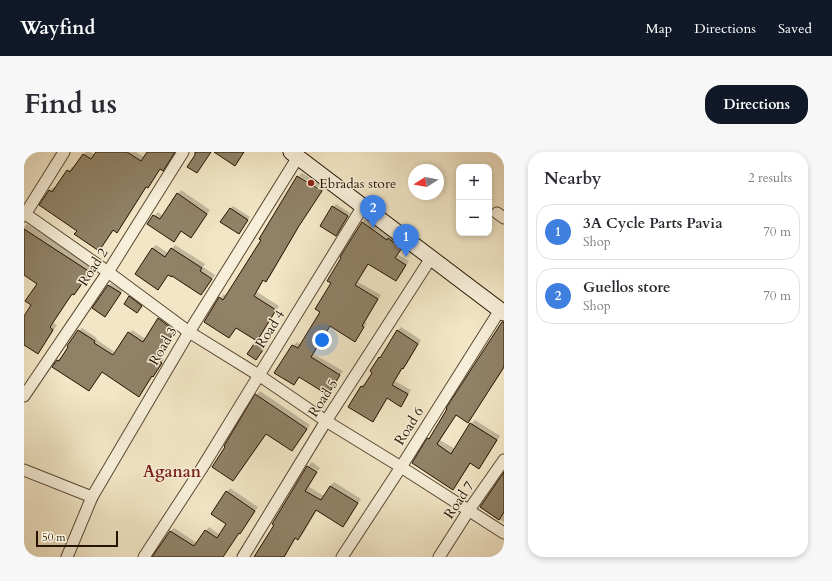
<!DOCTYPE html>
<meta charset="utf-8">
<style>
body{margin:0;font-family:Cardo,serif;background:#f7f7f7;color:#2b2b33}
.controls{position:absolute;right:12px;top:12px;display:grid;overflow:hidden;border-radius:8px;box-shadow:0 2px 6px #0003}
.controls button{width:36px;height:36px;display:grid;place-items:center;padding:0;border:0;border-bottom:1px solid #e1e1e2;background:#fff;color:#2b2b33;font:20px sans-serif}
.compass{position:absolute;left:384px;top:12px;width:36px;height:36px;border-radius:50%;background:#fff;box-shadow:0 2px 6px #0003;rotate:259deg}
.scale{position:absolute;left:12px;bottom:10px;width:82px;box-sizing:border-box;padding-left:4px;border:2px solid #251400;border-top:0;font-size:11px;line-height:14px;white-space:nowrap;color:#251400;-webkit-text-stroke:3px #f7efda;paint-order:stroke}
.you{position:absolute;left:298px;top:188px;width:14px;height:14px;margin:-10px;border:3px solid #fff;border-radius:50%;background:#1a73e8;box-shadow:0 0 0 6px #1a73e833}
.badge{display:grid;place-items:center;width:26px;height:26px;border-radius:50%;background:#111827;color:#fff;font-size:13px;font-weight:700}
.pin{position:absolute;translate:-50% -33px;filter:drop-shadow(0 1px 2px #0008)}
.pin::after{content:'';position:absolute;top:21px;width:14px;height:12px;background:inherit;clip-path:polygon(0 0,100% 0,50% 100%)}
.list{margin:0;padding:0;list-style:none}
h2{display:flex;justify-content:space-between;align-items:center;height:52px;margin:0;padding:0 16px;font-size:17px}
h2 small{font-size:13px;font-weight:400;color:#7c7c81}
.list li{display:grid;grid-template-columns:26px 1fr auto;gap:12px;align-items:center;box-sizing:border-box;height:56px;margin:0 8px 8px;padding:0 8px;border:1px solid #e1e1e2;border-radius:16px}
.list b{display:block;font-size:15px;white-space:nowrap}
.list p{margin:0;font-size:13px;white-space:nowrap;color:#7c7c81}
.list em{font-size:13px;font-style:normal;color:#7c7c81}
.map{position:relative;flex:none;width:480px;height:405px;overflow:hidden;border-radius:16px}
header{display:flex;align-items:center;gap:24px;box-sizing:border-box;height:56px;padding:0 20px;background:#111827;color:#fff}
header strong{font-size:19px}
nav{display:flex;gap:22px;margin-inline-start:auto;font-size:14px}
.intro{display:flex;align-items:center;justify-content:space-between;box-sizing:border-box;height:96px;padding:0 24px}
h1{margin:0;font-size:28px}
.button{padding:10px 18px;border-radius:16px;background:#111827;color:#fff;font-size:14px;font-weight:700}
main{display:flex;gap:24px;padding:0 24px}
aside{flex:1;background:#fff;border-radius:16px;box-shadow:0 2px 6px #0003}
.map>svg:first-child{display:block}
.shadow{fill:#0003}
.building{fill:#908167;stroke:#251400}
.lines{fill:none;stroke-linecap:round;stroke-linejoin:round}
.street-casing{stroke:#584832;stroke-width:13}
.secondary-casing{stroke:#251400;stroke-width:17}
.street{stroke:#f7efda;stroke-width:11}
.secondary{stroke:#f7efda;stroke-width:15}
.poi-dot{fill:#8f2418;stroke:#f7efda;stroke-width:1.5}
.labels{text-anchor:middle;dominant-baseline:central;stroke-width:3;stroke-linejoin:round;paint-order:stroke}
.poi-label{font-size:14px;fill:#251400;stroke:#f7efda;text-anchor:start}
.street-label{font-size:14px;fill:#251400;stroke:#f7efda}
.quarter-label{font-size:16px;font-weight:bold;fill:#7a1f14;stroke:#f7efda}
</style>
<header>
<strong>Wayfind</strong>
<nav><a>Map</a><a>Directions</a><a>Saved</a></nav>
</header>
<div class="intro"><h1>Find us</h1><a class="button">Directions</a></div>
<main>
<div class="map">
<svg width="480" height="405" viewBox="0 0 480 405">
<rect width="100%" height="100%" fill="#f2e6c6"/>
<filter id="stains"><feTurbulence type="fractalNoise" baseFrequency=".005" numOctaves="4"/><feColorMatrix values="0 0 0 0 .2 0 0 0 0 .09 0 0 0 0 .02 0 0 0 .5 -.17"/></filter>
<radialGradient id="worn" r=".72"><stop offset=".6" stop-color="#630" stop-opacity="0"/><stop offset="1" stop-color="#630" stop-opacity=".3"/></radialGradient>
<g class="shadow">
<polygon points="62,0 66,0 71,3 73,0 112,0 120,5 124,0 151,0 142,14 139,18 136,17 127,31 123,34 96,76 93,80 90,78 79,94 75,98 54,79 25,39 29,35 32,37 44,19 48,15 50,16"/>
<polygon points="278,21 301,35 299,39 275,24"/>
<polygon points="273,25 297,40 278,69 246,125 242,129 240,128 233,140 255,154 237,184 234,186 243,192 234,204 232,189 234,188 213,175 209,181 205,185 196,146 200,142 203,144 238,87"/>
<polygon points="157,38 186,58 171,81 167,84 158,78 149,89 130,64 134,60 139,64 154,42"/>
<polygon points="312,52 326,61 315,80 312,83 309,55"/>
<polygon points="209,54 226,65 215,81 207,57"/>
<polygon points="342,67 367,85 368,83 380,93 373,102 385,109 376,124 372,128 345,111 334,130 357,143 341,170 343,171 334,185 331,188 307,173 290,202 319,219 307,238 304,242 276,225 270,232 269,194 273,190 277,193 297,160 308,131 338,70"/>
<polygon points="3,72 69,115 54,138 50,142 49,141 29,171 33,173 18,196 14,200 0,191 0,165 9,152 14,131 0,122 0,75"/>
<polygon points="132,93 144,101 151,93 181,112 179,115 191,123 181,138 177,142 128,97"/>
<polygon points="87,131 99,138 81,164 69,156"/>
<polygon points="108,142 120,151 116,157 106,145"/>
<polygon points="138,164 154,175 135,204 140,208 114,244 78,219 30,215 34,208 37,205 38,206 55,179 58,176 73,186 72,187 92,201 105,181 108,178 122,187 135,167"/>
<polygon points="480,171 480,216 448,265 444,270 433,262 416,288 431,297 447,272 451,268 476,284 459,311 455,315 447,311 433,332 429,337 404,287 409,282"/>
<polygon points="377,175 397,188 383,212 379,216 371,229 387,238 380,250 376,253 364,246 352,265 349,269 337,235 341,231 342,232 349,220 348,219 356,206 360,202 373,179"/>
<polygon points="236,239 286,273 272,294 268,298 243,281 213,324 209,328 202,294 232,243"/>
<polygon points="288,310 296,316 294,319 284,314"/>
<polygon points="283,315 293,321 285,335 300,344 306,334 310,330 337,347 323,370 319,374 293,358 278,383 274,386 272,386 261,405 229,405 232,401 251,373"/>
<polygon points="480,322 480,370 458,355"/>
<polygon points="206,336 234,355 219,377 215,380 199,405 130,405 147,379 150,376 173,391 185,375 196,383 203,372 203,340"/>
</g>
<g class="building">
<polygon points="72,0 103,0 117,9 123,0 151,0 139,19 136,17 124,36 122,35 93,81 89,78 75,99 50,82 53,79 15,53 25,38 28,40 43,18 46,20 59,2 67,7"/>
<polygon points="171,0 187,0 173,21 163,15 171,3"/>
<polygon points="190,0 220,0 211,14"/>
<polygon points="273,24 298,39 275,74 242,130 239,128 230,144 252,158 233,189 212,176 205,186 180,170 195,145 199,148 237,88 235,87"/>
<polygon points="153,41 183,62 167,86 157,79 150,90 123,72 129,63 136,67"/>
<polygon points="308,54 324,64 312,84 296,74"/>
<polygon points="206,56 224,68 215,82 196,70"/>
<polygon points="338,70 363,88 364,86 378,96 371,106 382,113 372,129 344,112 331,133 354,147 338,174 340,175 331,190 306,174 287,205 316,223 304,243 275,225 270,233 250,221 268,193 274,196 296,160 291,157 307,131 303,129 317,106 316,105"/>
<polygon points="0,77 66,120 50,143 48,142 26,175 29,178 14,202 0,193 0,164 7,153 1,149 13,132 0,123"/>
<polygon points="128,96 141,105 147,96 178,116 176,119 188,127 177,143 148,124 148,125 144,123 134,138 111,122"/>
<polygon points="84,133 97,141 81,165 68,156"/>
<polygon points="105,144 118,154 113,161 100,152"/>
<polygon points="134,166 151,179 132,207 138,211 129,225 128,224 115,245 78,220 65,239 28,215 33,208 35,209 44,195 43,194 54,178 71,189 70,191 89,203 104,180 119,190"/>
<polygon points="478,170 480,170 480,215 444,271 432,263 413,292 427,302 446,271 473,288 455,317 446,311 429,338 388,311 403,286 405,287 423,257 422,256"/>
<polygon points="373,178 394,192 379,217 378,216 368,233 384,242 377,255 363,246 349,270 324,255 337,234 339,235 348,221 346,219 355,205 356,206"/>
<polygon points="232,189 241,195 232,208 223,202"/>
<polygon points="231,242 283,277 268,299 242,282 209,329 188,315 201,295 200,294"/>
<polygon points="283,314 293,320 281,339 297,348 306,334 334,351 319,375 292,358 274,388 271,386 260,405 230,405 250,373 248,372"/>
<polygon points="480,320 480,360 475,368 456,355"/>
<polygon points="202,339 231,359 216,382 215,381 199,405 128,405 146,379 170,394 181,378 193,386 202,372 187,362"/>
</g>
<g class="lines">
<g class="street-casing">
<g id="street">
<polyline points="0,61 84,120 165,180 236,224 302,269 377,315 480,381"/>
<polyline points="473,61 480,66"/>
<polyline points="0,64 40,0"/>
<polyline points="0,244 84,120 159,0"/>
<polyline points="0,318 68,345"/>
<polyline points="43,405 68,345 165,180 274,5"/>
<polyline points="120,405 178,316 339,54"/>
<polyline points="219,405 302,269 407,106"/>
<polyline points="318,405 377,315 476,158"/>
<polyline points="415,405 445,358 480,308"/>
</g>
</g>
<g class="secondary-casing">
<polyline id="secondary" points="267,0 480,161"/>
</g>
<use href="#street" class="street"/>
<use href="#secondary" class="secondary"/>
</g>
<circle class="poi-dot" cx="287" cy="31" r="4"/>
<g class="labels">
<g class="poi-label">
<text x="295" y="31">Ebradas store</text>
</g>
<g class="street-label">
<text transform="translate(69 115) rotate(-57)">Road 2</text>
<text transform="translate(246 177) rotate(-58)">Road 4</text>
<text transform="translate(139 194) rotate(-60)">Road 3</text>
<text transform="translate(299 246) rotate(-57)">Road 5</text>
<text transform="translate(385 274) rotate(-58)">Road 6</text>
<text transform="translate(435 348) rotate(-56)">Road 7</text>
</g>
<g class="quarter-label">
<text x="148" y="320">Aganan</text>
</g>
</g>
<rect width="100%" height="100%" filter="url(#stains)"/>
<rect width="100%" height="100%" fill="url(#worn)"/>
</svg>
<div class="controls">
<button>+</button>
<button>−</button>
</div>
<svg class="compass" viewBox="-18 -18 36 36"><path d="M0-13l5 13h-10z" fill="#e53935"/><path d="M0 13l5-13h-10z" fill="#7c7c81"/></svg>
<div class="scale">50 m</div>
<div class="you"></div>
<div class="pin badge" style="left:382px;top:105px;background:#3f7fe0">1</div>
<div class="pin badge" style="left:349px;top:76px;background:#3f7fe0">2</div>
</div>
<aside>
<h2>Nearby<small>2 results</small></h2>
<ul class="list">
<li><span class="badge" style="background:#3f7fe0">1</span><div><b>3A Cycle Parts Pavia</b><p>Shop</p></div><em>70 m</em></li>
<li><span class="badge" style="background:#3f7fe0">2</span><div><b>Guellos store</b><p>Shop</p></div><em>70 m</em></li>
</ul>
</aside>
</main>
